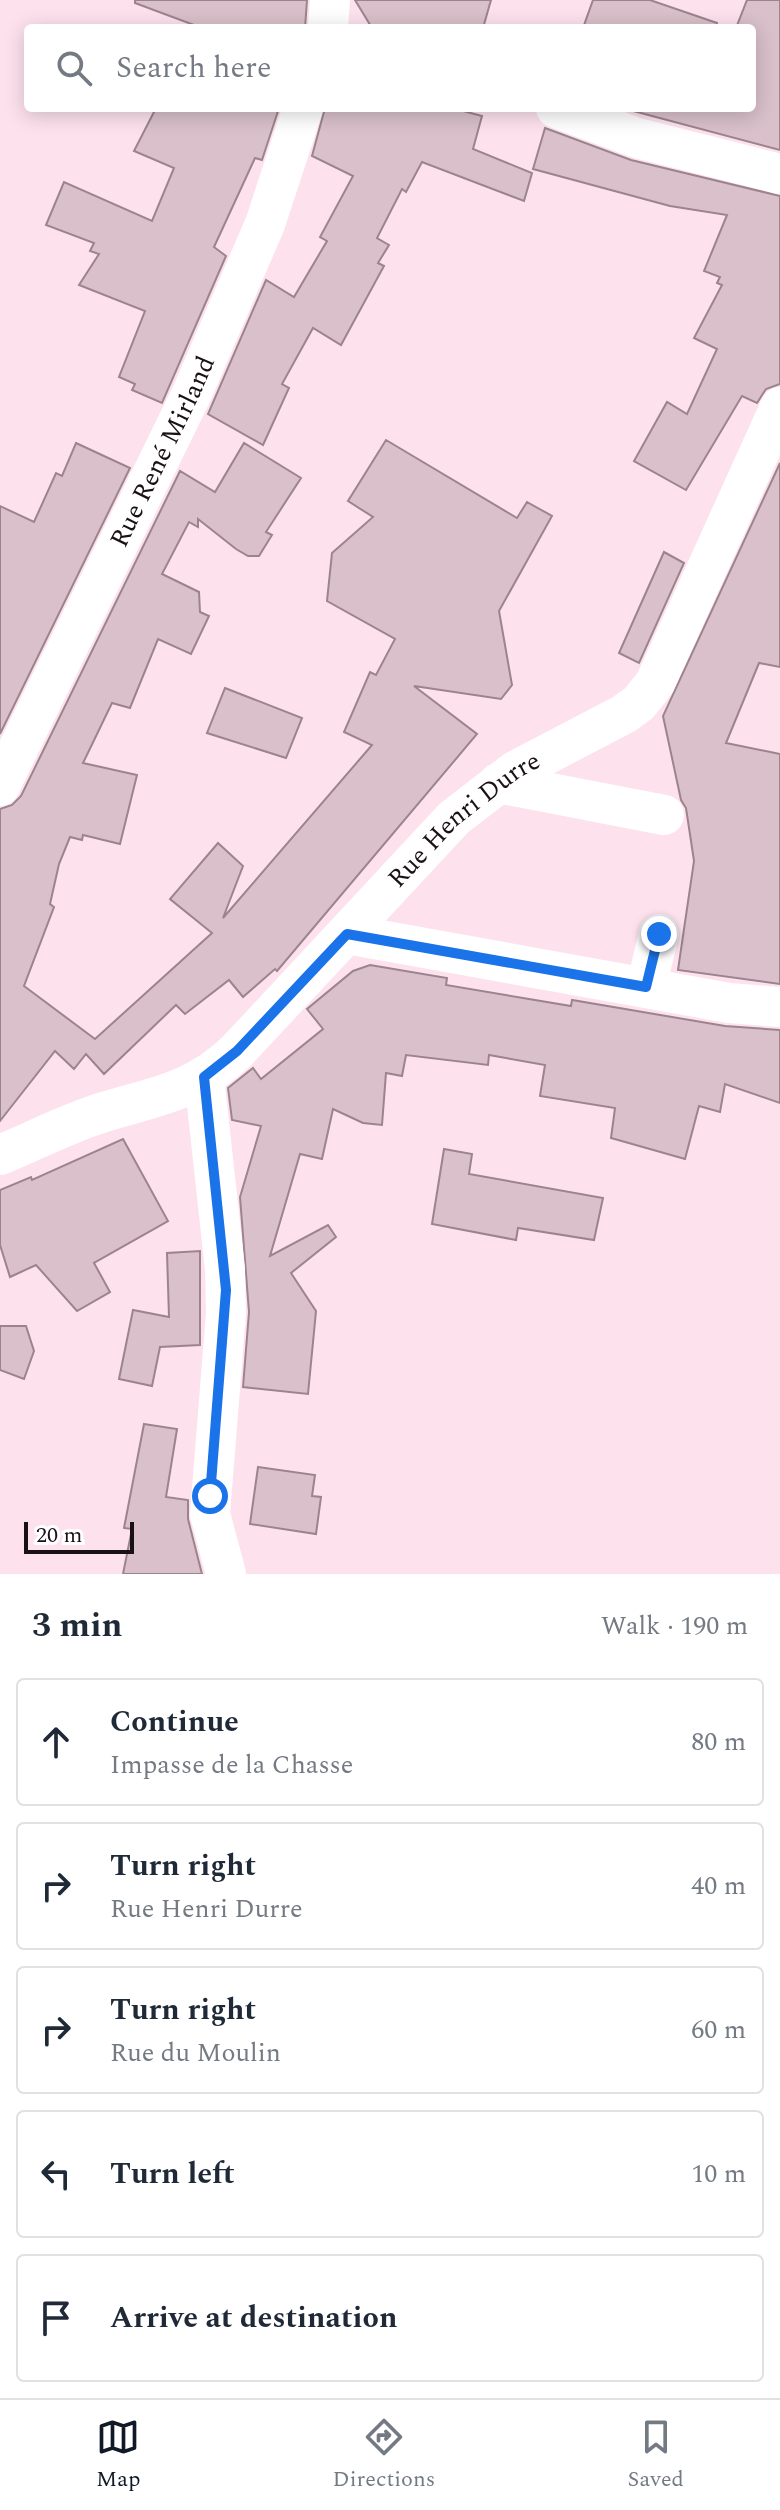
<!DOCTYPE html>
<meta charset="utf-8">
<style>
body{margin:0;font-family:Spectral,serif;background:#f6f6f7;color:#1f2937}
.scale{position:absolute;left:24px;bottom:20px;width:110px;box-sizing:border-box;padding-left:8px;border:4px solid #1a1115;border-top:0;font-size:22px;line-height:28px;white-space:nowrap;color:#1a1115;-webkit-text-stroke:6px #fff;paint-order:stroke}
.stop{position:absolute;width:24px;height:24px;margin:-18px;border:6px solid #1a73e8;border-radius:50%;background:#fff}
.stop.end{background:#1a73e8;border-color:#fff;box-shadow:0 2px 8px #0008}
.list{margin:0;padding:0;list-style:none}
h2{display:flex;justify-content:space-between;align-items:center;height:104px;margin:0;padding:0 32px;font-size:34px}
h2 small{font-size:26px;font-weight:400;color:#747a83}
.list li{display:grid;grid-template-columns:52px 1fr auto;gap:24px;align-items:center;box-sizing:border-box;height:128px;margin:0 16px 16px;padding:0 16px;border:2px solid #e0e1e3;border-radius:8px}
.list b{display:block;font-size:30px;white-space:nowrap}
.list p{margin:0;font-size:26px;white-space:nowrap;color:#747a83}
.list em{font-size:26px;font-style:normal;color:#747a83}
.icon{flex:none;width:44px;height:44px;fill:none;stroke:currentColor;stroke-width:2;stroke-linecap:round;stroke-linejoin:round}
.map{position:relative;flex:none;width:780px;height:1574px;overflow:hidden}
.search{position:absolute;background:#fff;box-shadow:0 4px 20px #0003;left:24px;right:24px;top:24px;height:88px;display:flex;align-items:center;gap:20px;box-sizing:border-box;padding:0 28px;border-radius:8px;color:#747a83;font-size:30px}
.sheet{height:824px;background:#fff}
nav{display:flex;justify-content:space-around;align-items:center;box-sizing:border-box;height:112px;border-top:2px solid #e0e1e3;background:#fff;font-size:22px;color:#747a83}
nav a{display:grid;justify-items:center;gap:4px}
nav .on{color:#111827}
.map>svg:first-child{display:block}
.building{fill:#d9c0ca;stroke:#9c848e;stroke-width:2}
.lines{fill:none;stroke-linecap:round;stroke-linejoin:round}
.minor{stroke:#fff;stroke-width:40}
.route{stroke:#1a73e8;stroke-width:10}
.labels{text-anchor:middle;dominant-baseline:central;stroke-width:6;stroke-linejoin:round;paint-order:stroke}
.street-label{font-size:26px;fill:#1a1115;stroke:#fff}
</style>
<div class="map">
<svg width="780" height="1574" viewBox="0 0 780 1574">
<rect width="100%" height="100%" fill="#fde2ed"/>
<g class="building">
<polygon points="135,0 307,0 305,28 202,28 135,3"/>
<polygon points="355,0 491,0 483,28 372,28"/>
<polygon points="593,0 650,0 717,23 716,28 583,28"/>
<polygon points="747,0 780,0 780,150 622,108 752,108 752,28 736,28"/>
<polygon points="156,108 279,108 262,160 255,158 214,247 226,256 162,403 132,390 135,384 119,377 145,311 79,285 99,254 90,251 94,243 46,225 64,182 152,221 174,168 134,151"/>
<polygon points="325,108 452,108 482,116 473,149 532,173 524,201 422,162 406,192 402,189 377,238 389,245 378,263 384,266 341,345 313,328 282,384 289,388 263,445 208,414 266,280 294,297 327,241 320,237 353,176 312,156"/>
<polygon points="545,128 631,160 780,196 780,384 766,389 757,403 742,396 686,490 634,461 667,402 687,414 717,349 694,338 722,285 717,283 720,277 704,271 727,215 670,206 533,169"/>
<polygon points="386,440 517,518 527,502 552,516 499,611 512,685 501,699 414,686 477,734 277,971 275,969 243,997 229,980 185,1014 176,1005 104,1074 86,1054 74,1069 55,1051 0,1121 0,809 12,805 21,796 180,471 215,492 244,443 301,478 266,532 272,535 259,556 248,556 236,549 198,519 198,527 189,522 162,574 199,592 200,612 209,616 191,654 158,639 130,708 112,703 83,763 137,775 120,844 83,835 82,840 70,837 59,864 50,904 54,907 24,986 95,1039 212,933 170,899 218,843 243,866 223,918 372,745 344,732 370,672 376,675 395,639 327,601 332,553 373,517 348,501"/>
<polygon points="76,443 130,468 0,734 0,506 34,522 56,473 62,476"/>
<polygon points="780,463 780,667 759,663 726,743 780,754 780,984 678,970 694,861 686,808 681,800 663,716"/>
<polygon points="664,552 684,563 639,663 619,653"/>
<polygon points="225,688 302,718 286,758 207,733"/>
<polygon points="370,965 447,978 446,985 571,1006 572,1000 725,1026 780,1030 780,1103 725,1084 720,1112 699,1106 685,1159 611,1138 615,1108 540,1096 545,1065 489,1055 488,1065 406,1055 402,1076 386,1073 382,1125 363,1123 333,1109 322,1159 300,1154 270,1256 328,1225 336,1237 291,1273 316,1311 308,1394 243,1387 249,1312 240,1197 261,1126 232,1120 228,1088 253,1068 261,1079 323,1029 307,1009 353,971"/>
<polygon points="123,1139 168,1221 94,1263 110,1292 77,1311 36,1265 10,1277 0,1245 0,1190 31,1177 32,1180"/>
<polygon points="444,1149 472,1154 469,1174 603,1198 594,1240 518,1228 516,1240 432,1224"/>
<polygon points="200,1251 200,1345 160,1347 152,1386 119,1379 133,1310 169,1317 167,1253"/>
<polygon points="0,1326 26,1326 34,1351 24,1379 0,1370"/>
<polygon points="144,1424 177,1429 166,1497 188,1500 188,1519 202,1574 123,1574 132,1529 124,1528"/>
<polygon points="258,1467 315,1475 312,1496 321,1497 316,1534 250,1524"/>
</g>
<g class="lines">
<g class="minor">
<polyline points="328,28 330,0"/>
<polyline points="556,108 637,138 780,174"/>
<polyline points="498,783 664,815"/>
<path id="s1" d="M0,786L192,393L265,224L303,108"/>
<polyline points="347,934 729,1003 780,1007"/>
<polyline points="646,987 659,934"/>
<polyline points="204,1077 225,1269 226,1313 210,1514 226,1574"/>
<path id="s2" d="M0,1155C34,1141 68,1123 104,1112C157,1096 194,1092 237,1051L454,818L515,771L624,714L639,703L655,683L780,407"/>
</g>
</g>
<g class="lines">
<polyline class="route" points="210,1496 226,1290 204,1077 237,1051 347,934 646,987 659,934"/>
</g>
<g class="labels">
<g class="street-label">
<text stroke="none"><textPath href="#s1" startOffset="372">Rue René Mirland</textPath></text>
<text stroke="none"><textPath href="#s2" startOffset="586">Rue Henri Durre</textPath></text>
</g>
</g>
</svg>
<div class="scale">20 m</div>
<div class="stop" style="left:210px;top:1496px"></div>
<div class="stop end" style="left:659px;top:934px"></div>
<div class="search"><svg class="icon" aria-label="search" viewBox="0 0 24 24"><circle cx="10" cy="10" r="6"/><path d="M15 15l6 6"/></svg>Search here</div>
</div>
<section class="sheet">
<h2>3 min<small>Walk · 190 m</small></h2>
<ul class="list">
<li><svg class="icon" aria-label="ahead" viewBox="0 0 24 24"><path d="M12 20V5M6 11l6-6 6 6"/></svg><div><b>Continue</b><p>Impasse de la Chasse</p></div><em>80 m</em></li>
<li><svg class="icon" aria-label="right" viewBox="0 0 24 24"><path d="M7 20v-9h11M14 6l5 5-5 5"/></svg><div><b>Turn right</b><p>Rue Henri Durre</p></div><em>40 m</em></li>
<li><svg class="icon" aria-label="right" viewBox="0 0 24 24"><path d="M7 20v-9h11M14 6l5 5-5 5"/></svg><div><b>Turn right</b><p>Rue du Moulin</p></div><em>60 m</em></li>
<li><svg class="icon" aria-label="left" viewBox="0 0 24 24"><path d="M17 20v-9H6M10 6l-5 5 5 5"/></svg><div><b>Turn left</b></div><em>10 m</em></li>
<li><svg class="icon" aria-label="arrive" viewBox="0 0 24 24"><path d="M6 21V4h12l-3 4 3 4H6"/></svg><div><b>Arrive at destination</b></div></li>
</ul>
</section>
<nav>
<a class="on"><svg class="icon" aria-label="map" viewBox="0 0 24 24"><path d="M3 6l6-2 6 2 6-2v14l-6 2-6-2-6 2zM9 4v14M15 6v14"/></svg>Map</a>
<a><svg class="icon" aria-label="directions" viewBox="0 0 24 24"><path d="M12 3l9 9-9 9-9-9zM9 14v-3h6M13 9l2 2-2 2"/></svg>Directions</a>
<a><svg class="icon" aria-label="saved" viewBox="0 0 24 24"><path d="M7 4h10v16l-5-4-5 4z"/></svg>Saved</a>
</nav>
